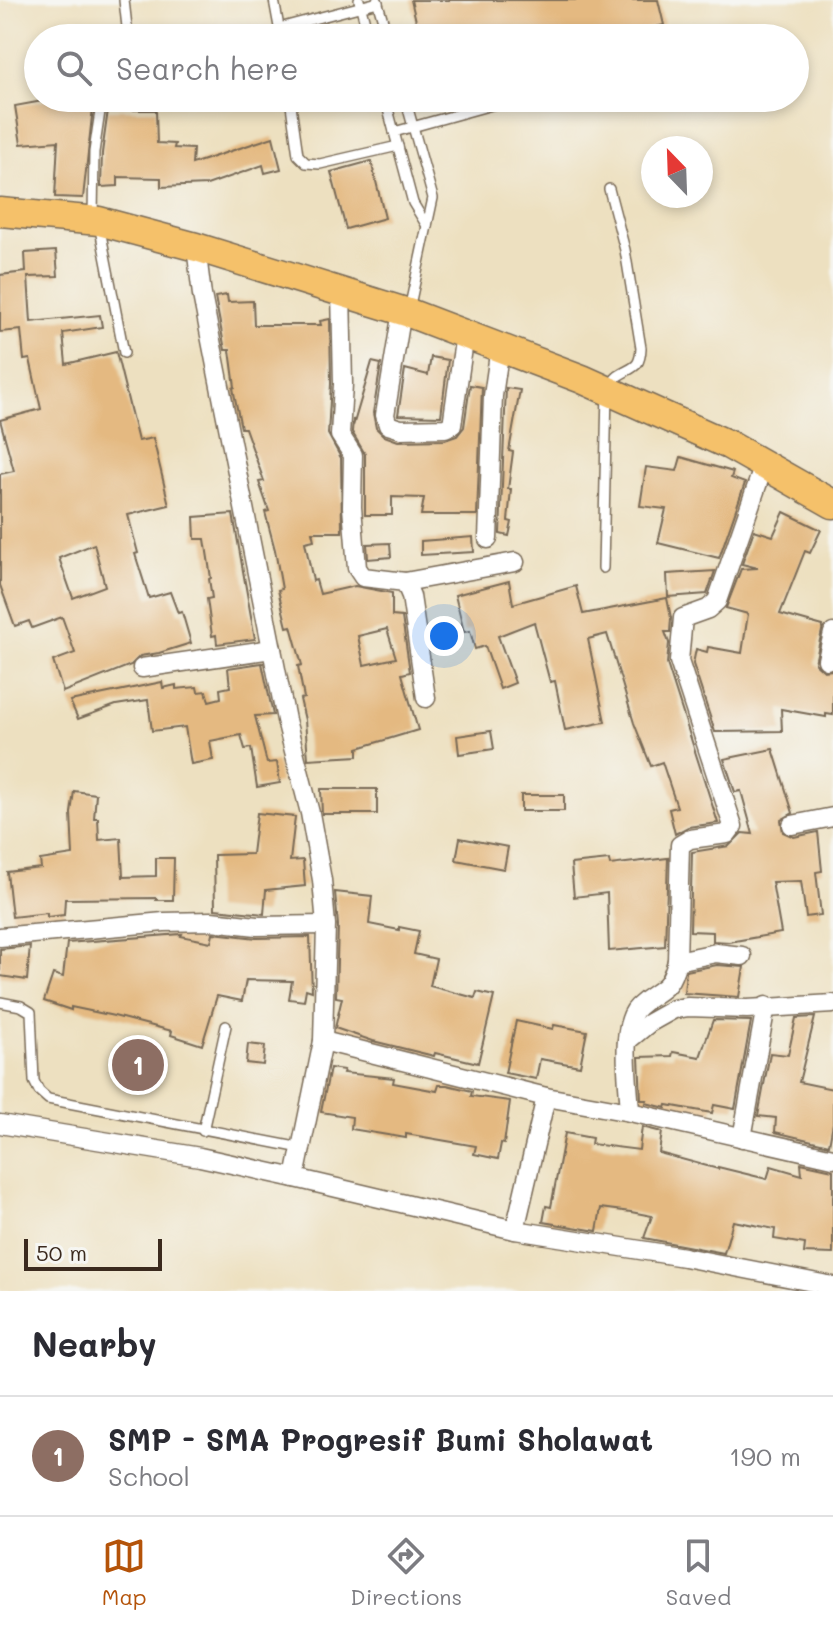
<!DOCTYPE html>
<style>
body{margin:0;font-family:Mali,sans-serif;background:#f7f7f7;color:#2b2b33}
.compass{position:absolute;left:641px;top:136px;width:72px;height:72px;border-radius:50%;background:#fff;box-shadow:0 4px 12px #0003;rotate:337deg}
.scale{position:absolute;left:24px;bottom:20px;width:138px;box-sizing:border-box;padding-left:8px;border:4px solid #3b2a1e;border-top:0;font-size:22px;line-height:28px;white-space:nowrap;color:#3b2a1e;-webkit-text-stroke:6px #f6f6f2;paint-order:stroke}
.you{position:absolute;left:444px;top:636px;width:28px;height:28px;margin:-20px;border:6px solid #fff;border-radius:50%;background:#1a73e8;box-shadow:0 0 0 12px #1a73e833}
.badge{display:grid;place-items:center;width:52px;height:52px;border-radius:50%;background:#b45309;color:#fff;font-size:26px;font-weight:700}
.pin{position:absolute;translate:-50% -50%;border:4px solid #fff;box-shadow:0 2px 8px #0006}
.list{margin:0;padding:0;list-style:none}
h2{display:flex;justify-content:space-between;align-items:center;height:104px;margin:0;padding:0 32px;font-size:34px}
h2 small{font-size:26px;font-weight:400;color:#7c7c81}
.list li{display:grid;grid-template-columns:52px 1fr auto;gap:24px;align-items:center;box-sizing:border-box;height:120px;padding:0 32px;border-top:2px solid #e1e1e2}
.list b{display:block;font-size:30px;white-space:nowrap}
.list p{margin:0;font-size:26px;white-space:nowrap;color:#7c7c81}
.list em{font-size:26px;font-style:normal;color:#7c7c81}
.icon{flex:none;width:44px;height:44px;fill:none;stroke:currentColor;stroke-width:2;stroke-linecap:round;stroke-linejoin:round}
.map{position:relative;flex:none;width:833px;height:1291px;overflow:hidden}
.search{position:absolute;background:#fff;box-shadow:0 4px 12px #0003;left:24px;right:24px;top:24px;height:88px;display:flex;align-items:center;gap:20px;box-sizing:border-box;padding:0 28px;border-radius:44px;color:#7c7c81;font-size:30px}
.sheet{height:224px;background:#fff}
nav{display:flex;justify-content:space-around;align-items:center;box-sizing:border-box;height:112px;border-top:2px solid #e1e1e2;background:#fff;font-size:22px;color:#7c7c81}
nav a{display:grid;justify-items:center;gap:4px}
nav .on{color:#b45309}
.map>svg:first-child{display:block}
.building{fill:#e4b981;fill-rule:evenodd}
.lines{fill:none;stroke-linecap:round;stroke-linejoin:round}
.lane-casing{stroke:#796a57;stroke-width:12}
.street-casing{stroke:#796a57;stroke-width:21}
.primary-casing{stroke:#796a57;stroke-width:31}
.lane{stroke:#fff;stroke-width:9}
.street{stroke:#fff;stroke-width:18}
.primary{stroke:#f5c16b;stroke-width:28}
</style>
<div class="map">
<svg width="833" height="1291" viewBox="0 0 833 1291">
<rect width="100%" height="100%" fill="#f6f6f2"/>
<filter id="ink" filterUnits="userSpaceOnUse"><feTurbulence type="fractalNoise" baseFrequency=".0125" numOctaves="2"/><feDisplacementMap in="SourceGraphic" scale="16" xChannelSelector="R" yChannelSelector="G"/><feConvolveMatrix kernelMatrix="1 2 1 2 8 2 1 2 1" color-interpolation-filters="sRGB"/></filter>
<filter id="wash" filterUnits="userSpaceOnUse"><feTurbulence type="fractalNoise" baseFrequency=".006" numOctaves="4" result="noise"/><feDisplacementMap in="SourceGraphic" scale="32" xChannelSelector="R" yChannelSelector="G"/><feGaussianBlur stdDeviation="1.8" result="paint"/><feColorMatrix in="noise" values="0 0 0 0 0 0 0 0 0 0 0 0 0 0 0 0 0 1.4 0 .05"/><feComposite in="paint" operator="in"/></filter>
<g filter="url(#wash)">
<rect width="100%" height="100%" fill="#ede0c0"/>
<g id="blocks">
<g class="building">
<polygon points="411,0 658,0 664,25 610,38 420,38"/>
<polygon points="59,98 94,98 83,198 55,197 58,141 21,144 15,106"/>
<polygon points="108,110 156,110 157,143 175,144 174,148 193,149 192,164 273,137 281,169 265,173 263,165 207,185 161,187 161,178 118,177 118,186 101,187 102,153"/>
<polygon points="371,161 385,218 346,229 331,172"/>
<path d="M56,251L58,276L28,277L31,322L100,315L102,327L63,333L66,364L116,352L138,441L153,438L169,505L128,515L138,553L135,554L149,598L170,592L178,613L182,612L191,643L159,653L140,656L131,665L63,692L53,661L75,653L62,617L32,628L29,621L15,626L0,585V474L14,471L0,420L41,409L30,359L24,360L21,330L0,332V275L26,272L25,253ZM94,544L105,586L73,598L59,558Z"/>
<path d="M227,295L228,302L253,301L254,325H321L320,321L330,319L331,384L328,434L341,458L342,532H312L314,540L305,542L313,581L316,580L320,594L355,586L392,593V616L402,617L410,672L402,674L418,730L358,748V756L308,759L305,720L300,699L304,698L298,666L302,665L291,626L287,627L278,590L282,589L275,550L265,512L269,511L259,482L264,481L245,428H241L233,388L235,387L230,350H225L215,297ZM387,629L396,658L364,665L358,636Z"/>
<polygon points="431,357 448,360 441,416 398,415 405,369 428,375"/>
<polygon points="372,362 381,364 373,413 376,428 384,436 398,441 445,440 457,436 464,427 470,385 482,387 477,515 421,515 424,498 392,497 392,515 365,515 365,454 352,432 353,419 354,423"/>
<polygon points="506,388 520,390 509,451 513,452 508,489 511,489 508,521 512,522 509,536 500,534"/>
<polygon points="681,457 733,472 731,478 745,483 719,558 658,543 666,509 640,506 646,467 677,471"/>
<polygon points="784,512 821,530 810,553 805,551 780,614 823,626 815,663 824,671 833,670 833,715 826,714 826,717 781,709 782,731 715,732 693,664 696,649 707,652 708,647 742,653 748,614 726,608 741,569 758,568 742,564 754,530 773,536"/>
<polygon points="233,514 255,639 217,644 216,635 212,636 207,599 212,598 209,579 211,578 205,539 195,539 194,517"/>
<polygon points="473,537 474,552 421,555 421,541"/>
<polygon points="390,543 391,557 368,559 367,544"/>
<polygon points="715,571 707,594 668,597 667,574"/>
<polygon points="509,581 513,604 576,586 583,614 667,598 671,618 670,632 665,632 669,643 667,664 718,823 688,827 675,834 669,809 677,807 662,762 651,766 634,723 607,634 588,639 605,722 565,730 555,681 550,682 534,622 498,636 515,683 500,689 485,646 475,649 470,631 464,632 455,595"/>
<polygon points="262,663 273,715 255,716 267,763 277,762 280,783 257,787 251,748 245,749 241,735 210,741 213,760 191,764 185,727 152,731 148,700 116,705 78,719 70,701 162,682 163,688 176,685 176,689 197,687 198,692 206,691 209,701 221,698 220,689 230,687 228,668"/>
<polygon points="491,731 494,749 459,754 457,736"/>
<polygon points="773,749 793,813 781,820 783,832 794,837 818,832 822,871 816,872 821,915 806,917 801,881 772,882 781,933 729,942 713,941 713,932 690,931 692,852 729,846 742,833 753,834 741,791 735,792 724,759"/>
<polygon points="321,789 377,789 377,814 322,814"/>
<polygon points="74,791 96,794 94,818 98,818 99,840 121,838 123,877 156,876 156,858 174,858 173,900 156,900 156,898 65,899 64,915 47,917 47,913 12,917 7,872 41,868 40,860 73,855 71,813"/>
<rect x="521" y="795" width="43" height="16"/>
<polygon points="257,813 295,817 290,861 303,860 305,886 266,890 264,914 215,909 214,855 252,854"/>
<polygon points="460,838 508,847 504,869 456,860"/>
<polygon points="668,858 665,946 609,951 607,893 574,897 571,864 609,860 610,865"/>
<polygon points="335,892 372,896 369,924 399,930 399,927 419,931 414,954 436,959 430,986 475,998 477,992 494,996 478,1063 435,1053 434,1056 373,1041 335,1028 342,998 336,997 338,925"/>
<polygon points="213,933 257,938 310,937 312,991 306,989 304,1001 289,999 292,981 246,980 242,1001 217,996 202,1045 171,1035 172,1031 114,1016 71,1007 71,1010 44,1001 53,974 63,977 67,943 182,934 181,936 211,942"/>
<polygon points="30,946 27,980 0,976 0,949"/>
<polygon points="717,965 744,967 739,997 684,993 686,971"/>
<polygon points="815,1017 799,1082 833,1089 833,1123 829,1145 775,1132 776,1118 758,1116 770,1053 788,1055 796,1018"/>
<polygon points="713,1020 751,1021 735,1109 714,1105 712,1113 667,1105 666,1108 646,1103 647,1100 641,1100 639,1057 672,1056 673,1052 700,1057"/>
<polygon points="516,1021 553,1029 554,1025 587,1031 580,1066 540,1059 536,1079 505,1073"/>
<polygon points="248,1044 265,1046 263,1065 246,1063"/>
<polygon points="330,1068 344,1070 343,1073 394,1078 393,1083 437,1091 439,1085 447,1085 472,1091 471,1096 510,1101 504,1144 501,1143 498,1159 474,1154 476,1146 406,1134 406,1138 351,1129 352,1117 321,1112"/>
<polygon points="642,1127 662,1132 659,1153 718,1169 718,1167 767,1179 771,1166 802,1175 801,1163 833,1170 833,1254 804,1253 805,1244 774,1239 775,1229 733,1221 724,1253 644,1238 652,1216 631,1212 601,1208 597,1231 543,1222 546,1206 551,1207 565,1133 592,1138 591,1144 639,1150"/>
</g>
</g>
</g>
<g filter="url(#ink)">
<use href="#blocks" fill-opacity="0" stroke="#796a57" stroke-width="2"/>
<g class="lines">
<g class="lane-casing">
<g id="lane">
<polyline points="124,0 127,27 124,38"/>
<polyline points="274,0 281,38"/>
<polyline points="359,0 369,38"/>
<polyline points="377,0 388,38"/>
<polyline points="279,28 378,2"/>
<polyline points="290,98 298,155 306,163 320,164 398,146"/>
<polyline points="385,98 413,203 427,226"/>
<polyline points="405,98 433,198 409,310"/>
<polyline points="394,132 517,98"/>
<polyline points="93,217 94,152 102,98"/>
<polyline points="99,224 124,353"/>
<path d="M603,568L607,392C610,387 613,380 618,376C633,366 640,369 641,348L625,250L609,189"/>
<polyline points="0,1002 21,1006 31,1012 34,1081 39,1091 48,1099 301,1148"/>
<polyline points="203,1131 226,1026"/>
</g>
</g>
<g class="street-casing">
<g id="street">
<polyline points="196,247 202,295 286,720 310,813 322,880 326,925 323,1041 295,1178 515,1230 684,1257 833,1286"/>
<polyline points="341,291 343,384 340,435 353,455 352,507 357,568 363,577 405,582 411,596 426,698"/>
<polyline points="402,311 385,415 388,425 401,429 445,428 452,425 465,334"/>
<polyline points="488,539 493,396 500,347"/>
<polyline points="405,582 515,562"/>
<polyline points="827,660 833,633"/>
<polyline points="142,668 272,649"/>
<polyline points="792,825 833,817"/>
<polyline points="0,937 164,922 211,921 257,926 326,925"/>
<polyline points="677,961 680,845 690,839 727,834 733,826 679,661 683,618 708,609 717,601 764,465"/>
<polyline points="323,1041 546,1097 630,1112 833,1158"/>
<polyline points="627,1041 649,1023 674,1009 688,1007 747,1009 833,1004"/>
<path d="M630,1112C629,1086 619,1025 638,1007C660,986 668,995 677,961L716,953L742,956"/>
<polyline points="0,1124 200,1157 295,1178"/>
<polyline points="742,1138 766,1006"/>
<polyline points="515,1230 546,1097"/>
</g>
</g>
<g class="primary-casing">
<polyline id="primary" points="0,212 99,221 196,247 409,313 582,379 729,445 833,504"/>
</g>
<use href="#lane" class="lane"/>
<use href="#street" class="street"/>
<use href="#primary" class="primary"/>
</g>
</g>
</svg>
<svg class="compass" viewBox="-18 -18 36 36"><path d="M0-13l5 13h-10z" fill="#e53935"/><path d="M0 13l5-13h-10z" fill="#7c7c81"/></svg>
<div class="scale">50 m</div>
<div class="you"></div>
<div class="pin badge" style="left:138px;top:1065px;background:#8d6e63">1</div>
<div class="search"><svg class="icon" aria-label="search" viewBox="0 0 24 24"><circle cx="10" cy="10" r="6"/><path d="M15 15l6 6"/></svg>Search here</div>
</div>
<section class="sheet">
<h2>Nearby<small></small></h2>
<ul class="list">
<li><span class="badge" style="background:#8d6e63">1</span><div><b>SMP - SMA Progresif Bumi Sholawat</b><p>School</p></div><em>190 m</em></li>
</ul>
</section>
<nav>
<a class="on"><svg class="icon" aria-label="map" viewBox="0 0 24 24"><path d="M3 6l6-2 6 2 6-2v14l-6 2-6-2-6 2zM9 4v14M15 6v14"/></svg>Map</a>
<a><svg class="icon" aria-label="directions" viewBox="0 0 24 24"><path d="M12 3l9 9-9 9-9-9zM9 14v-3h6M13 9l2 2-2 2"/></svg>Directions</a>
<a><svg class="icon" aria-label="saved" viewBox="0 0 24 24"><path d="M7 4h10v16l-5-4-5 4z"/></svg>Saved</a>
</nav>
